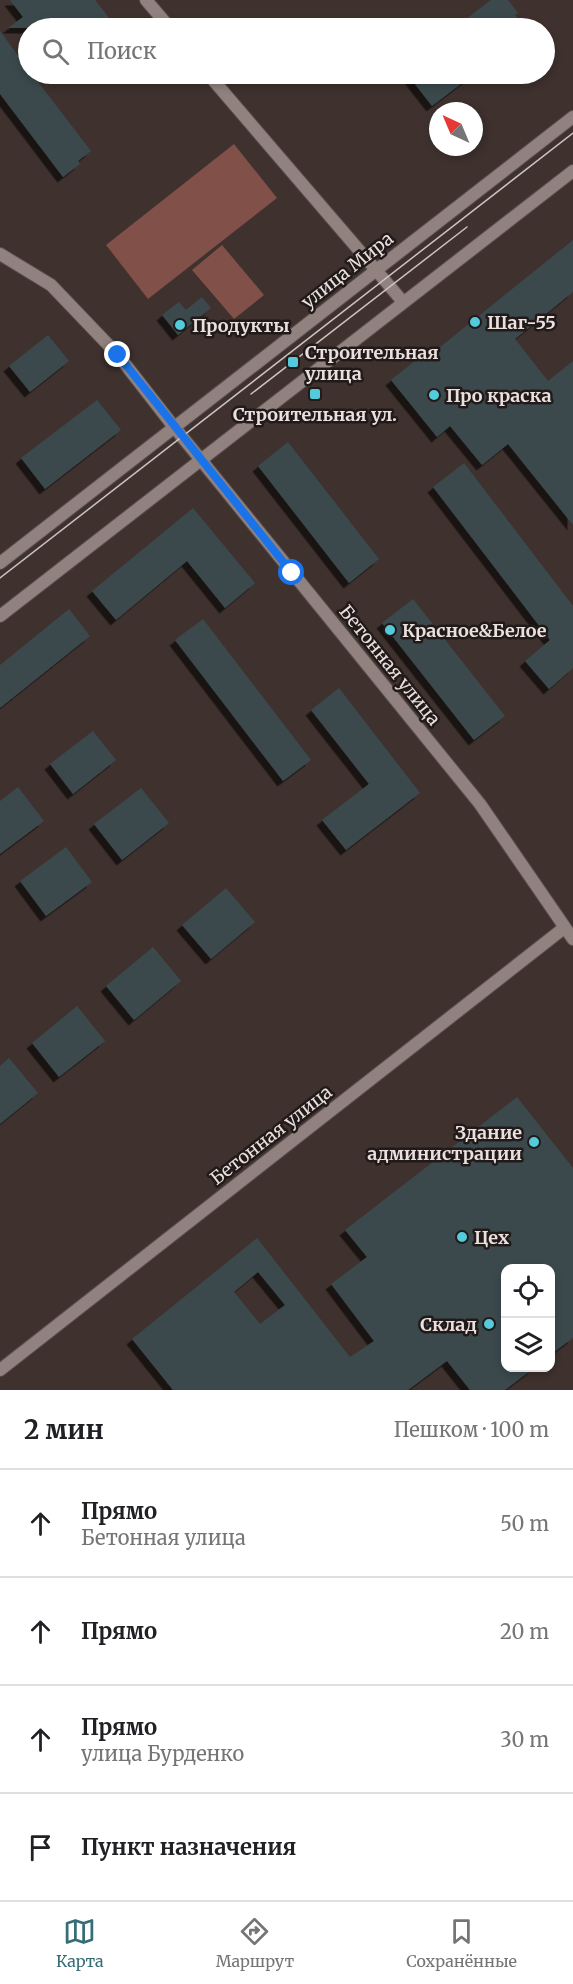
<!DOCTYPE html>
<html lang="ru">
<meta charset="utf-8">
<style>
body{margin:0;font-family:Merriweather,serif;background:#f6f6f6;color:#202124}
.controls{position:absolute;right:18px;bottom:18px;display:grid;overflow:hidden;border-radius:12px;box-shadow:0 3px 9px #0003}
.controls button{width:54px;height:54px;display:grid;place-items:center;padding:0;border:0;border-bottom:2px solid #e0e0e0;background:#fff;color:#202124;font:30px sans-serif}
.compass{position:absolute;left:429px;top:102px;width:54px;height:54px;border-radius:50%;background:#fff;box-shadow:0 3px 9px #0003;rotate:316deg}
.stop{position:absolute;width:18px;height:18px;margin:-14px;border:4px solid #1a73e8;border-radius:50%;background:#fff}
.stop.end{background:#1a73e8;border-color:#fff;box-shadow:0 2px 6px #0008}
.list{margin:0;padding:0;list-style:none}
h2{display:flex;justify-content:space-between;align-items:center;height:78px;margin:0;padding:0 24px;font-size:26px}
h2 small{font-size:20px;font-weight:400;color:#757577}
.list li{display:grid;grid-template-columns:39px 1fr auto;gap:18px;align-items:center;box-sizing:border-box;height:108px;padding:0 24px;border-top:2px solid #e0e0e0}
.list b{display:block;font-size:22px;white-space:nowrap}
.list p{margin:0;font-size:20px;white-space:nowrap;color:#757577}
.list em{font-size:20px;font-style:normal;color:#757577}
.icon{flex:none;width:33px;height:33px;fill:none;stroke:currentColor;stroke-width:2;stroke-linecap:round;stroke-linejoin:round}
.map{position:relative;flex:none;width:573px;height:1390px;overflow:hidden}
.search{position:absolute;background:#fff;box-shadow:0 3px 9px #0003;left:18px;right:18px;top:18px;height:66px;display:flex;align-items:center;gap:15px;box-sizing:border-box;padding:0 21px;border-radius:33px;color:#757577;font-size:22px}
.sheet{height:510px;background:#fff}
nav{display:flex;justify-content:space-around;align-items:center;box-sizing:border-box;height:84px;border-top:2px solid #e0e0e0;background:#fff;font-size:16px;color:#757577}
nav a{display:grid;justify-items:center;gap:3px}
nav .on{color:#376d77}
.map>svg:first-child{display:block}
.green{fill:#815049}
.building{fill:#3b4a4d;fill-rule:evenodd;filter:url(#shadow)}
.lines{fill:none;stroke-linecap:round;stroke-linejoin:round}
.minor-casing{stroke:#5c504f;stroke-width:14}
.tertiary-casing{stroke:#5c504f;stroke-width:14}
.minor{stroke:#92827f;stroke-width:12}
.tertiary{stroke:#92827f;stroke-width:12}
.tram{stroke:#ccc3c1;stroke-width:1.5}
.route{stroke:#1a73e8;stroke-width:8}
.poi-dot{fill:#53cbdc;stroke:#211a19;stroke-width:2}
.labels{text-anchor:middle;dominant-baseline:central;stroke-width:5;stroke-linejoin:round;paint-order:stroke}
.street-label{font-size:18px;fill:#e9e0df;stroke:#211a19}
.poi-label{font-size:18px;font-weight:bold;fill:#e9e0df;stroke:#211a19;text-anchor:start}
</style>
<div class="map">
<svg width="573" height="1390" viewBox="0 0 573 1390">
<defs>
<filter id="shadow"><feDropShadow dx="-5.5" dy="5.5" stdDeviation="0" flood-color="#0009"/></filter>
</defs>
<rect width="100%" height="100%" fill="#3e312e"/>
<g class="green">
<polygon points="234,144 277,198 148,299 106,245"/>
<polygon points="222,245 264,295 234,319 192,270"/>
</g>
<g class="building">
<polygon points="10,0 95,0 117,28 8,28 23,17"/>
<polygon points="491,0 508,0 518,13 515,15 525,28 454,28"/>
<polygon points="0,31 28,69 28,74 32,74 91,151 78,161 80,164 63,177 0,94"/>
<polygon points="407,74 474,74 432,106"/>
<polygon points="573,240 573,292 515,339 548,381 573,361 573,525 508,444 482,465 450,426 437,437 391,380 431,348 434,352"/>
<polygon points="202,297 211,308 178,335 162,315 179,302 186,310"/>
<polygon points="48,335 69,361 30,392 9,366"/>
<polygon points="97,400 121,430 45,489 21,458"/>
<polygon points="288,442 379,559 349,583 258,466"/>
<polygon points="464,463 573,606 573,668 549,689 525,661 550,640 433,487"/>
<polygon points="193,508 255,583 225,608 187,561 116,620 92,591"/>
<polygon points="413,599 505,716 474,740 382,623"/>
<polygon points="69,609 90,636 0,708 0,665"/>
<polygon points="203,619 311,760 283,781 175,640"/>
<polygon points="339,688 420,793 346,850 322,820 369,784 311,710"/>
<polygon points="93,731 116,760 73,794 50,764"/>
<polygon points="18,787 44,821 0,854 0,801"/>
<polygon points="141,788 169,823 122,860 94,824"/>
<polygon points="66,847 92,882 46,916 20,881"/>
<polygon points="226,888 255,922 211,959 182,925"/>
<polygon points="153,947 181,981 134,1020 106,986"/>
<polygon points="77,1006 105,1041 59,1077 32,1043"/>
<polygon points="9,1058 38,1093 0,1124 0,1066"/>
<path d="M517,1097L573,1168V1338L550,1355V1269H506V1368H534L505,1390H470L447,1361L408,1390H173L132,1339L257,1238L350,1357L374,1341L331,1284L367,1257L345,1230ZM258,1272L285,1305L260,1324L234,1292Z"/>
</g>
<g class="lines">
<g class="minor-casing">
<g id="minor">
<polyline points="146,0 170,28"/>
<polyline points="208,74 376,270"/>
<polyline points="0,254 51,285 118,355 174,427"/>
<polyline points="201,460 480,804 573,939"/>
<polyline points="0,1370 564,928"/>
</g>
</g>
<g class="tertiary-casing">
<g id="tertiary">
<polyline points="376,270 403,302"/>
<polyline points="174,427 201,460"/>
<polyline points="0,563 573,117"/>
<polyline points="0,616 573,171"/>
</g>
</g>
<use href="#minor" class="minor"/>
<use href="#tertiary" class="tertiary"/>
<g class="tram">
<polyline points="251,394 467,227"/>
<polyline points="0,578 573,133"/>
</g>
</g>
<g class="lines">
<polyline class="route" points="118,355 292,573"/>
</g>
<g class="poi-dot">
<circle cx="475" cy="322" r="6"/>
<circle cx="180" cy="325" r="6"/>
<rect x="287" y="356" width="12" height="12" rx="3"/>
<rect x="309" y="388" width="12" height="12" rx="3"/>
<circle cx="434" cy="395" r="6"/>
<circle cx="390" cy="630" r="6"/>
<circle cx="534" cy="1142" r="6"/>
<circle cx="462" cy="1237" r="6"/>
<circle cx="489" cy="1324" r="6"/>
</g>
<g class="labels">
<g class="street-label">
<text transform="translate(347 270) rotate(-38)">улица Мира</text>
<text transform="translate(390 665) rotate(51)">Бетонная улица</text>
<text transform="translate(271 1135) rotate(-38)">Бетонная улица</text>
</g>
<g class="poi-label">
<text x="487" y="322">Шаг-55</text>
<text x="192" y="325">Продукты</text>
<text x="305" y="352">Строительная<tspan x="305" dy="21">улица</tspan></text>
<text x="446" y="395">Про краска</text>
<text x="315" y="414" text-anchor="middle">Строительная ул.</text>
<text x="402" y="630">Красное&amp;Белое</text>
<text x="522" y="1132" text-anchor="end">Здание<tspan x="522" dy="21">администрации</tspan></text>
<text x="474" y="1237">Цех</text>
<text x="477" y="1324" text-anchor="end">Склад</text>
</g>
</g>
</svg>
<div class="controls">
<button><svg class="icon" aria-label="locate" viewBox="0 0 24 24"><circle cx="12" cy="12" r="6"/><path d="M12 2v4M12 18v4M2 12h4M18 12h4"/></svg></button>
<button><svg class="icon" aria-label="layers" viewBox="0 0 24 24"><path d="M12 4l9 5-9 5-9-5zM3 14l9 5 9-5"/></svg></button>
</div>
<svg class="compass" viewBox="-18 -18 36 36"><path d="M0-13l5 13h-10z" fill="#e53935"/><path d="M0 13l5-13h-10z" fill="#757577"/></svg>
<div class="stop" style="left:292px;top:573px"></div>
<div class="stop end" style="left:118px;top:355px"></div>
<div class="search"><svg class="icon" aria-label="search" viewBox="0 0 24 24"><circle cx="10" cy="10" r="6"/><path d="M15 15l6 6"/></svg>Поиск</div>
</div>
<section class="sheet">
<h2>2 мин<small>Пешком · 100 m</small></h2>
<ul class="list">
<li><svg class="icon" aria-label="ahead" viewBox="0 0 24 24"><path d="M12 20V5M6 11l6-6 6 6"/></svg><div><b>Прямо</b><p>Бетонная улица</p></div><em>50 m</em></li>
<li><svg class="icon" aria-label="ahead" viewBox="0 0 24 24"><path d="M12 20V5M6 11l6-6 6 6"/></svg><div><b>Прямо</b></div><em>20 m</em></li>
<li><svg class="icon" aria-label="ahead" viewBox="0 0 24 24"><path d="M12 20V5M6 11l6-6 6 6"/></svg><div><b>Прямо</b><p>улица Бурденко</p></div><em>30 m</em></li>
<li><svg class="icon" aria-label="arrive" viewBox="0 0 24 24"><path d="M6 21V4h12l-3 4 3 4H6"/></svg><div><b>Пункт назначения</b></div></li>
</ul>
</section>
<nav>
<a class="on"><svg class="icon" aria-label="map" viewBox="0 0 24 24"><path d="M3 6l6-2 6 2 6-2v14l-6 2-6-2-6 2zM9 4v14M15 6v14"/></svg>Карта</a>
<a><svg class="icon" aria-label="directions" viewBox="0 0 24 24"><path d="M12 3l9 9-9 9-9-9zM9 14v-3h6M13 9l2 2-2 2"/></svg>Маршрут</a>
<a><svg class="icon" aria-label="saved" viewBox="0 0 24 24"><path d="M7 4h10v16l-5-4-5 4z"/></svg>Сохранённые</a>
</nav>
